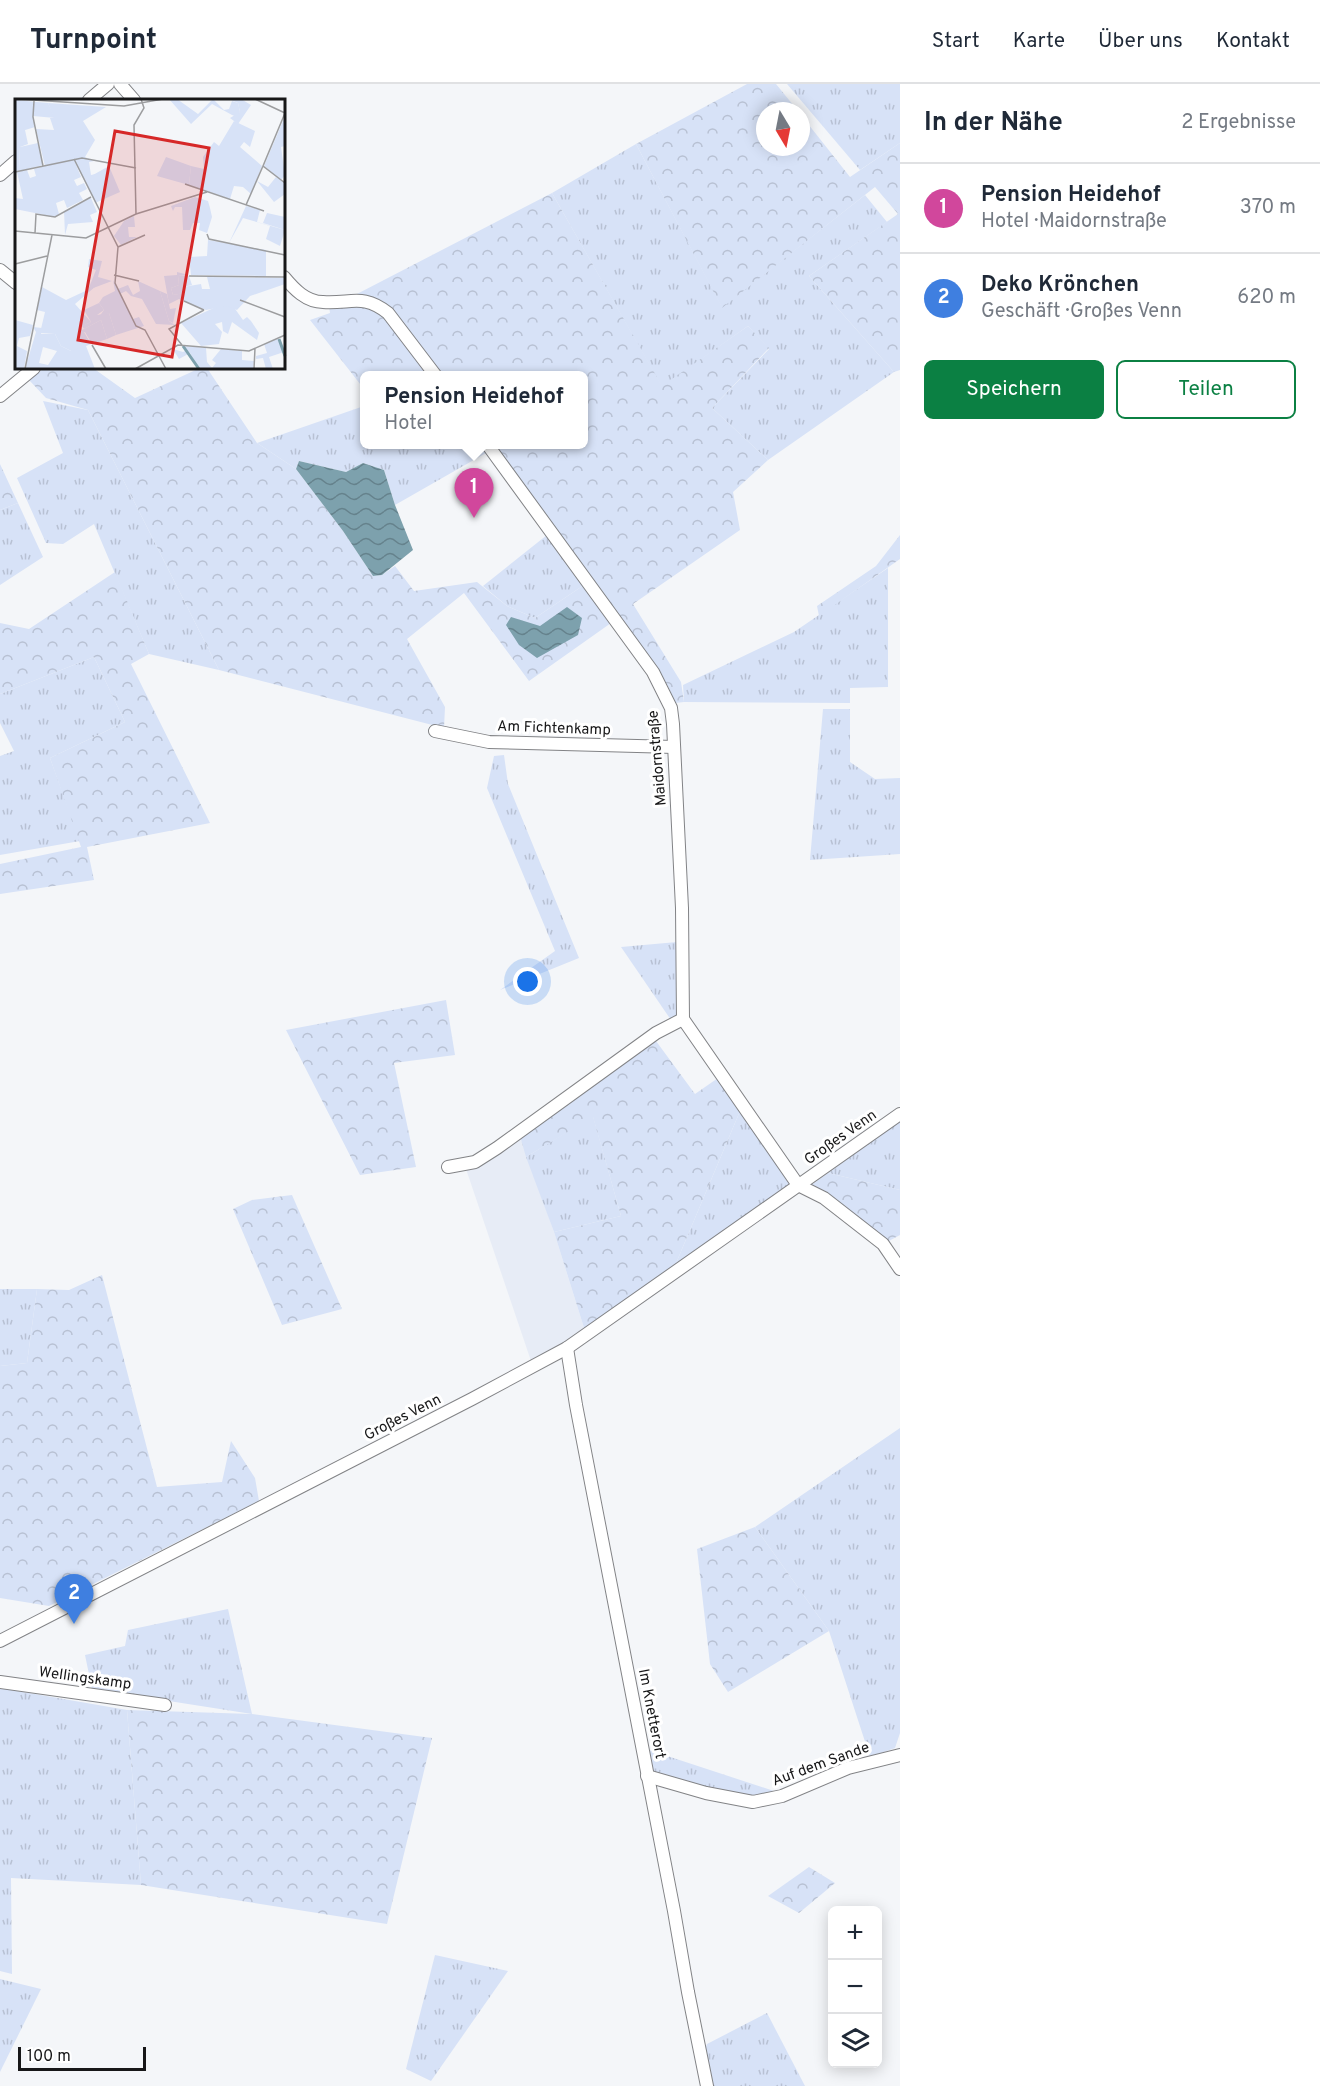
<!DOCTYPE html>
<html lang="de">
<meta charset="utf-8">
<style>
body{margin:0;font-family:Overpass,sans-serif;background:#f2f2f3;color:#1f2937}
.controls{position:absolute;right:18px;bottom:18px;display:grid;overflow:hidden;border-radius:9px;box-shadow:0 3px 15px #0003}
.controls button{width:54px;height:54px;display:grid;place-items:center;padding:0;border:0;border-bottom:2px solid #e0e1e3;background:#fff;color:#1f2937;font:30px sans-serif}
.compass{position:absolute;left:756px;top:18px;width:54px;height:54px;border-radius:50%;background:#fff;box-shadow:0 3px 15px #0003;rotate:170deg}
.scale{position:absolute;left:18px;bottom:15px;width:128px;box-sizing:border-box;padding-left:6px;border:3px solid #171718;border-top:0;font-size:16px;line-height:21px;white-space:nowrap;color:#171718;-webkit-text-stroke:4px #fff;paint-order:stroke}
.you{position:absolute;left:528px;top:898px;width:21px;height:21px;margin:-15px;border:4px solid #fff;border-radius:50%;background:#1a73e8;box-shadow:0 0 0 9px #1a73e833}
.badge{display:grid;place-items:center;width:39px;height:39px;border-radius:50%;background:#0b8043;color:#fff;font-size:20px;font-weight:700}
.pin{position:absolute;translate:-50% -50px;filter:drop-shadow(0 2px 3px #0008)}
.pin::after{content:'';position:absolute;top:32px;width:21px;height:18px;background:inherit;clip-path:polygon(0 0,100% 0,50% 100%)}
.popup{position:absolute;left:360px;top:287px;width:228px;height:78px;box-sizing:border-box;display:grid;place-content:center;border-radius:9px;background:#fff;filter:drop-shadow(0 2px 4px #0005);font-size:20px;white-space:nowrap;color:#747a83}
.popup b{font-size:22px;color:#1f2937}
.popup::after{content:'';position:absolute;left:50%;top:100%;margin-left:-12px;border:12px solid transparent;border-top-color:#fff}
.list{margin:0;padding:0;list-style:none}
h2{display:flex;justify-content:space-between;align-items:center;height:78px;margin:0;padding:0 24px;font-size:26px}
h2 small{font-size:20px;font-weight:400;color:#747a83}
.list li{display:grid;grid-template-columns:39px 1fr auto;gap:18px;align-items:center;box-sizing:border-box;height:90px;padding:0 24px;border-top:2px solid #e0e1e3}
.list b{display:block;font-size:22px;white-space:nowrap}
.list p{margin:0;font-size:20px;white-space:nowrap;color:#747a83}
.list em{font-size:20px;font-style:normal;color:#747a83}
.actions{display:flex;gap:12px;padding:18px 24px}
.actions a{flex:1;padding:14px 0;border:2px solid #0b8043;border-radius:9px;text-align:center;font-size:21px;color:#0b8043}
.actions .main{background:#0b8043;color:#fff}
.icon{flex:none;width:33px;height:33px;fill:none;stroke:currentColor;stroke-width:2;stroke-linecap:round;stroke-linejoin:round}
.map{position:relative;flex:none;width:900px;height:2002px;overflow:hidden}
header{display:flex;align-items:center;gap:36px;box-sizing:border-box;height:84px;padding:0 30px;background:#fff;border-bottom:2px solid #e0e1e3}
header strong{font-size:28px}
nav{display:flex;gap:33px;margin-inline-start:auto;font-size:21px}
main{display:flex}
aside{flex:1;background:#fff}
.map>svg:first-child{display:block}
.built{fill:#e7ecf6}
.grass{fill:url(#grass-tufts)}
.forest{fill:url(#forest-crowns)}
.water{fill:url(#water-waves)}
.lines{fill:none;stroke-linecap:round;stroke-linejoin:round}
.minor-casing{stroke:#828386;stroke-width:14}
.minor{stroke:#fff;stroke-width:12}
.labels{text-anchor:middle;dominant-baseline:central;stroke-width:6;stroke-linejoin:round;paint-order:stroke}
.street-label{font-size:15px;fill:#171718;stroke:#fff}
.inset-river{fill:none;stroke:#7da1ad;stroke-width:3}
.inset-road{fill:none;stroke:#9c9d9f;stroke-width:1.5}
.view{fill:#d62828;fill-opacity:0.15;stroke:#d62828;stroke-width:3}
.inset-edge{fill:none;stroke:#171718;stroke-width:3}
</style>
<header>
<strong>Turnpoint</strong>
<nav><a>Start</a><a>Karte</a><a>Über uns</a><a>Kontakt</a></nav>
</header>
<main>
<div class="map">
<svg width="900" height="2002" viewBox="0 0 900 2002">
<defs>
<pattern id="grass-tufts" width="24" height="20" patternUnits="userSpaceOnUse" patternTransform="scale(1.5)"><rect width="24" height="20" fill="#d7e2f7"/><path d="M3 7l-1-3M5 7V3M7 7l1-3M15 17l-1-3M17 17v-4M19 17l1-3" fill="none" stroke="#b8c1d3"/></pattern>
<pattern id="forest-crowns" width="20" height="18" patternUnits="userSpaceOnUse" patternTransform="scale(1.5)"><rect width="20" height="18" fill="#d7e2f7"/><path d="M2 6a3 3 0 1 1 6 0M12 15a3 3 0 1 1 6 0" fill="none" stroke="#b8c1d3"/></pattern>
<pattern id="water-waves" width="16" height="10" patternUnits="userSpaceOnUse" patternTransform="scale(1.5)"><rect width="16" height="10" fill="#7da1ad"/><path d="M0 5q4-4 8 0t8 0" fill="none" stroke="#65828c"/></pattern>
</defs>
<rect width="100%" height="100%" fill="#f4f6f9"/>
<polygon class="built" points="520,1052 554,1148 585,1247 532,1280 466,1085"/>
<g class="grass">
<polygon points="787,0 900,0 900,59 860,86"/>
<polygon points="636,60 722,223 865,111 887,138 809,192 894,288 768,376 712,324 769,265 748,242 662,303 552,109"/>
<polygon points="43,317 88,326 219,586 149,570 94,440 63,460 46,459 17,394 63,369"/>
<polygon points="364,322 364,360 479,361 486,369 395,421 384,386 363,379 346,388 299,377 296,385 257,359"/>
<polygon points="18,419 43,473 0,501 0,426"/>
<polygon points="547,451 584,501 535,534 507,522 483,502"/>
<polygon points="888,484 888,603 850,604 850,619 684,618 683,601 794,548"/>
<polygon points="94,573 125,638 50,674 80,757 0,771 0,672 14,667 0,639 0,610"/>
<polygon points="823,625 850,625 850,678 875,695 900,694 900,770 810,776"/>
<polygon points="504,671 508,700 579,874 500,906 555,867 487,704 494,672"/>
<polygon points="677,858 678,932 671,936 621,863"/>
<polygon points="740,1027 793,1099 674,1184"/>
<polygon points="593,1032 621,1132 554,1148 526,1073"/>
<polygon points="900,1037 900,1106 828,1089"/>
<polygon points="0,1205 37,1205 27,1279 0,1282"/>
<polygon points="900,1344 900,1649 895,1664 870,1673 829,1547 755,1443"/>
<polygon points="228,1525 252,1630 92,1605 85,1571 125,1562 128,1546"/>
<polygon points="0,1604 127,1626 141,1801 11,1794 12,1890 0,1887"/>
<polygon points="646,1665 780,1709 751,1713 699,1701 652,1687"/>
<polygon points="435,1871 508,1887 431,1997 406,1985"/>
<polygon points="0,1895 41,1905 0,1988"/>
<polygon points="767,1929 805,2002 713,2002 705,1965 707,1960"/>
</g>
<g class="forest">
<polygon points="747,0 776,0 798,27 765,27 765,63 801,63 801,31 850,93 900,59 900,286 894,288 809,192 898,130 875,103 722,224 636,60"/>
<polygon points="552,109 662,302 748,242 769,264 712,324 768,376 733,408 740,446 633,520 681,598 684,618 675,619 668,602 493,361 584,360 584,292 443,292 438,286 426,291 364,292 364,305 310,236 330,229 328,215 355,211"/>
<polygon points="44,284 93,284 135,314 200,284 207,284 257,359 296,385 343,447 373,492 382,491 395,482 414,507 477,498 507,522 535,534 584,501 611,539 529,597 464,509 407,555 445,623 444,644 219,586 88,326 46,314 29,296"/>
<polygon points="0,380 18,419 0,426"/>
<polygon points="900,451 900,475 819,532 817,522 876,482"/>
<polygon points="115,488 149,570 131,580 210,739 87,763 94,796 0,810 0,780 81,763 50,674 125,638 94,573 0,610 0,539 29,545"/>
<polygon points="446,916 455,971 394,979 416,1083 360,1091 286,946"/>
<polygon points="656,957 695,1010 718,994 740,1027 674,1184 585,1247 554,1148 621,1132 593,1033 526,1073 520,1052"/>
<polygon points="828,1089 900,1106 900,1151 887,1158 810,1102"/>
<polygon points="292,1111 342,1225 282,1241 233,1125 252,1116"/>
<polygon points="102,1191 157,1403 222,1398 231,1357 255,1394 259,1417 49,1522 0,1514 0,1282 27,1279 37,1205 69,1206"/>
<polygon points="755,1443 829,1547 728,1608 710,1580 697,1465"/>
<polygon points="127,1626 252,1630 432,1654 387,1840 141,1801"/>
<polygon points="809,1783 835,1799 799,1829 768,1812"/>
</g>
<g class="water">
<polygon points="299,377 346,388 363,379 384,386 395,421 413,466 382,491 373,492 343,447 296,385"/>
<polygon points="567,523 582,534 578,551 537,574 519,561 506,541 511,533 540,542"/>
</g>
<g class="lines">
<g class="minor-casing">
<g id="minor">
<polyline points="120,0 134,16"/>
<polyline points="89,16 108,0"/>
<polyline points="0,91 16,77"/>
<polyline points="0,186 16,199"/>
<path d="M284,193C294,205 306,218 323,218C351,220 363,209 388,229L436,292"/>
<polyline points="0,312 34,284"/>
<polyline points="487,360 653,588 671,624 673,640 682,824 683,935 798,1101 824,1114 883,1160 900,1185"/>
<polyline points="435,647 489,658 674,663"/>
<polyline points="448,1083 475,1078 497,1064 656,949 683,935"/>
<polyline points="567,1264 576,1321 674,1827 688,1908 707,2002"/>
<polyline points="0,1557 472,1315 567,1264 900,1030"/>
<polyline points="0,1598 165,1621"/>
<polyline points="647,1692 706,1709 753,1718 782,1712 848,1684 900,1671"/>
</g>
</g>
<use href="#minor" class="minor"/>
</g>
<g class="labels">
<g class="street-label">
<text transform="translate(554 645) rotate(2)">Am Fichtenkamp</text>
<text transform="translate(658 674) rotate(-95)">Maidornstraße</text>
<text transform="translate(841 1054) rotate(-35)">Großes Venn</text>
<text transform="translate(403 1334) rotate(-27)">Großes Venn</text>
<text transform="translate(85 1595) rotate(8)">Wellingskamp</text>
<text transform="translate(651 1630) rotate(79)">Im Knetterort</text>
<text transform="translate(821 1681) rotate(-20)">Auf dem Sande</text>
</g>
</g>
<g transform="translate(15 15)">
<rect width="270" height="270" fill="#f4f6f9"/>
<path d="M154,0H162L183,15L198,0L209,11L214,10L217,2L223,4L225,13L222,18L217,16L197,5L176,25ZM0,1L33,4L40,19L18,17L20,28L7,32L0,22ZM270,17V47L266,48L270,76L266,81L249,67ZM219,22L240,32L235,48L229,43L225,48L247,67L236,95L228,88L219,87L215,100L174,86L176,67L189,70L188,58L199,43L204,47ZM23,44L28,66L4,72L5,48ZM49,62L60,63L66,78L59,81L62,87L69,84L72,90L64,94L68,101L52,109L49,101L41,104L44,115L40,118L0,110V99L8,100L2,73L12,71L15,79L21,77L19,70ZM94,67L105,93L80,104L69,81ZM261,78L270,84V95L259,103L242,82L253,88ZM76,99L82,113L75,116L78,123L53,125L50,136L49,112ZM252,114L270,118V131L248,124ZM74,160L87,162L83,178L97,182L73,191L81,171L73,168ZM163,177H174L177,186L168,188L170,194L158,196L156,189L164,186ZM145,192L152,195L155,210L161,209L158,224L154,222ZM84,204L89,211L82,216L94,214L101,236L92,240L86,221L69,230L67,227L76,223L69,211ZM203,207H218L228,221L232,218L236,222L244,234L242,241L217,223L213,235L208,232L207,223L200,225L207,233L204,245L186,247L166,224ZM0,221L18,226L15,237L4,239L2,247L12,252L9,270H0ZM18,228L27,229L26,235H40L46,247L56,252L59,237L69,233L76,245L71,247L80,270H10L21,233ZM28,248L42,252L33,266L24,264ZM263,239L270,251V256L269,253L254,258L258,270H251L248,259L241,260V257L252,254L249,245ZM169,247L191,249L192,263L197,269L201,264L197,261L206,250L227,252V261L239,262L238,270H184L175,254L164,260L158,250L168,253L172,251Z" fill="#d7e2f7" fill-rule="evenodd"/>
<path d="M214,0H226L236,6L223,25L215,19L225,13L223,4ZM33,4L91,8L68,22L80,41L70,58L79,62L74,63L76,76L86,74L69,81L60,63L30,67L21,30L39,31L35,19H39ZM0,22L10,31L13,45L5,48L4,72L0,73ZM151,58L176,67L174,86L142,77ZM180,98L193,102L195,109L197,118L192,134L184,131L185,124H178L175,131H168L167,108H160L158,112L156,107ZM231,107L245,111L242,123L270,131L265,147L251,140L255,127L228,119L214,144ZM119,117L120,128H113L114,138H122L106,146L99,137L109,122ZM193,141L251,151V177L176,176L174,158L192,157ZM162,173L174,176L163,177L164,186L156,189L158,196L169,194L168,188L186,185L187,190H195L192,178L270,179V185L235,197L222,211L212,207L191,211L164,200L154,205L149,177L162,176ZM98,181L118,220L124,218L129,227L101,236L94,214L83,219L89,211L84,204L88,198L100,192ZM123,182L145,192L154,222L160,226L141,225L127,200L116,197L111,192L105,195L103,190L113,186L118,196L125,192ZM81,187L60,205L76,223L66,228L67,231L86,221L92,240L77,245L70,233L60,237L65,249L56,252L46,247L40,235L25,234L30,213L22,211L27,188L51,201Z" fill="#d7e2f7"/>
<path class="inset-river" d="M264,240L270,257M168,247L184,270"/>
<path class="inset-road" d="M3,0L109,7L148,0M240,0L270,14M19,2L18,18L28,67M270,14L248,67L270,84M59,60L103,148L100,184L121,227L130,231L151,270M0,73L67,59L121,69M170,85L249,112M231,106L248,67M121,115L119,26L129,9L126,0M0,132L71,139L121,115L192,93M20,134L21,115L40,118L76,98M192,135L194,140L270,156M103,148L130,136M0,165L32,157M99,176L124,182M174,177L270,178M225,201L270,218M169,202L189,211M77,246L91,270M167,246L154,230L189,211M10,270L37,136M120,270L163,246L234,252L270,236M239,270L240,249"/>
<path class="view" d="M100,32L194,49L157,258L63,241Z"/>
<rect width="270" height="270" class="inset-edge"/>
</g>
</svg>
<div class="controls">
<button>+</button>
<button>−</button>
<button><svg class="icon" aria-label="layers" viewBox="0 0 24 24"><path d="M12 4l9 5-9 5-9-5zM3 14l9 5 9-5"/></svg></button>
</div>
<svg class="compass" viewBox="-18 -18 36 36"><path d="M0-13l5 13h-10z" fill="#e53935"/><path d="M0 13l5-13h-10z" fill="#747a83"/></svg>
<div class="scale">100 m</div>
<div class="you"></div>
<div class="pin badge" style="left:474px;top:434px;background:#d1479c">1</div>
<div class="popup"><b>Pension Heidehof</b>Hotel</div>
<div class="pin badge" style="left:74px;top:1540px;background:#3f7fe0">2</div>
</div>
<aside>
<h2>In der Nähe<small>2 Ergebnisse</small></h2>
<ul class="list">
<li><span class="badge" style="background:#d1479c">1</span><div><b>Pension Heidehof</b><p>Hotel · Maidornstraße</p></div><em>370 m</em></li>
<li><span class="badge" style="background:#3f7fe0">2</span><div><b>Deko Krönchen</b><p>Geschäft · Großes Venn</p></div><em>620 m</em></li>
</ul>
<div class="actions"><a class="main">Speichern</a><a>Teilen</a></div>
</aside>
</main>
